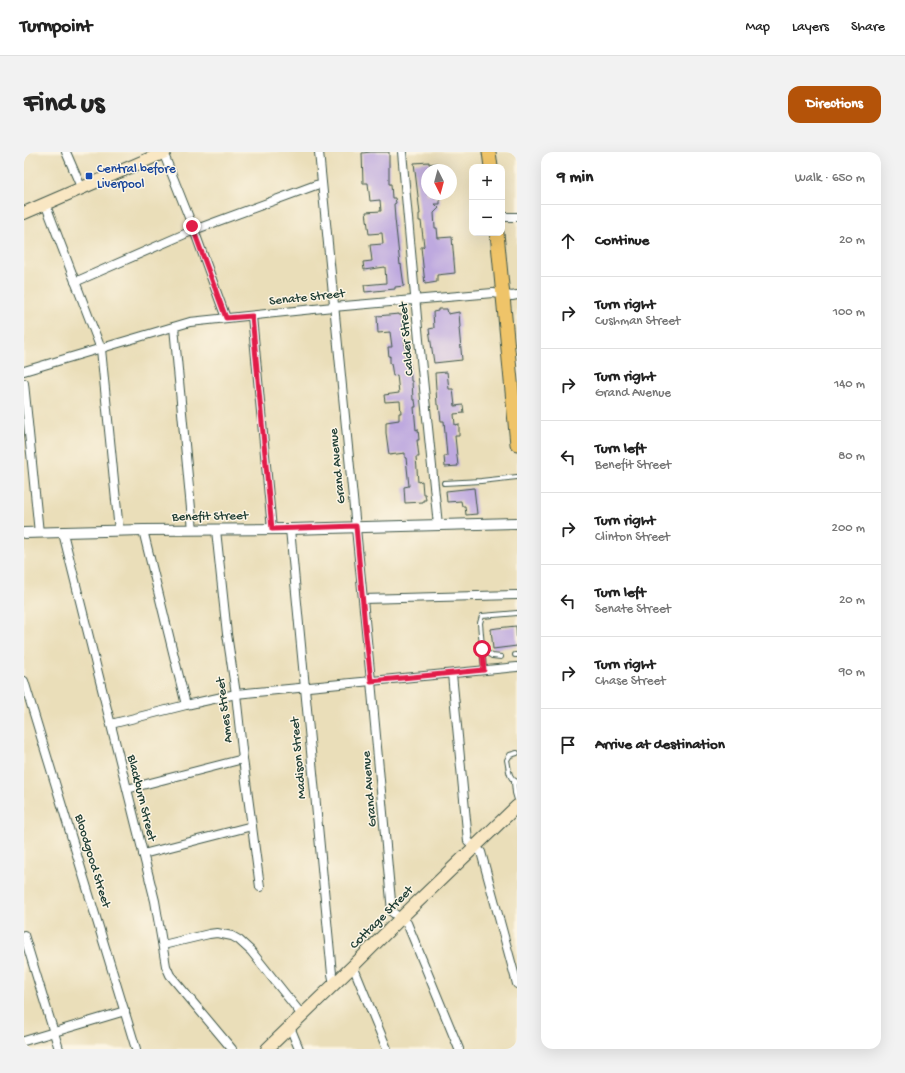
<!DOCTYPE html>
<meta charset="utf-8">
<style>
body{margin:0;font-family:"Gochi Hand",sans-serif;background:#f2f2f2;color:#222}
.controls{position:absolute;right:12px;top:12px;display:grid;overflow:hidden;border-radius:8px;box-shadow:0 4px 16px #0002}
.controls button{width:36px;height:36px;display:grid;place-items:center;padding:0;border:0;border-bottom:1px solid #e0e0e0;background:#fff;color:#222;font:20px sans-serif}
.compass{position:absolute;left:397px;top:12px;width:36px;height:36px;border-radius:50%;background:#fff;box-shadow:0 4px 16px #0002;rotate:174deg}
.stop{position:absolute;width:12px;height:12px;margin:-9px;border:3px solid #e11d48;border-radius:50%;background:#fff}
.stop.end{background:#e11d48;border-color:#fff;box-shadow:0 1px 4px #0008}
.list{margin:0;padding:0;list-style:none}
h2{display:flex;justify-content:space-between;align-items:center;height:52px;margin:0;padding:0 16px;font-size:17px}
h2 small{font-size:13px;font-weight:400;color:#767676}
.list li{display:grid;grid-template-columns:26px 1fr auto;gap:12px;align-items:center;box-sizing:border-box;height:72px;padding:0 16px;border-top:1px solid #e0e0e0}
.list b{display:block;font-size:15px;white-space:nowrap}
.list p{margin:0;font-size:13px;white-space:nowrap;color:#767676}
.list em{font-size:13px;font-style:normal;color:#767676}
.icon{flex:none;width:22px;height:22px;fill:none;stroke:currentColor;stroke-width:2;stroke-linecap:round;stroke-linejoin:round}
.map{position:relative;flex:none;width:493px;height:897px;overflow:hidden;border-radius:12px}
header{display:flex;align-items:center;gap:24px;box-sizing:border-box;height:56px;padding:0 20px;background:#fff;border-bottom:1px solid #e0e0e0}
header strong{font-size:19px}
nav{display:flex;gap:22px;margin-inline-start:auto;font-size:14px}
.intro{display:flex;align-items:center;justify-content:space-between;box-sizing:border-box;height:96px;padding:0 24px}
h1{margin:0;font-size:28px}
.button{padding:10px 18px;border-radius:12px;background:#b45309;color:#fff;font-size:14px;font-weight:700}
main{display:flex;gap:24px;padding:0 24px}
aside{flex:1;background:#fff;border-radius:12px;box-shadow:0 4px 16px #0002}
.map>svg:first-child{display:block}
.building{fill:#bea9df}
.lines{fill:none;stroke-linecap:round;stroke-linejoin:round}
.service-casing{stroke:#3d5548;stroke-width:6}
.minor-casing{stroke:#3d5548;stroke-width:10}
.tertiary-casing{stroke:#3d5548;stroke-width:12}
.secondary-casing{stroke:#3d5548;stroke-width:14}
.primary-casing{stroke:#3d5548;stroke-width:15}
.service{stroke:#fff;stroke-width:4}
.minor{stroke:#fff;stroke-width:8}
.tertiary{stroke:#fff;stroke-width:10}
.secondary{stroke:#f9e7c3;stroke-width:12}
.primary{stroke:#efc469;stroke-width:13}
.route{stroke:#e11d48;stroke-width:5}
.transit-dot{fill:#1a4fb4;stroke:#fcf5e5;stroke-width:1.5}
.labels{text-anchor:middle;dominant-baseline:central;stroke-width:3;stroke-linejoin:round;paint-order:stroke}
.transit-label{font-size:13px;fill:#164399;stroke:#fcf5e5;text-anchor:start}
.street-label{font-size:13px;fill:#1f3d34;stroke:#fcf5e5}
</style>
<header>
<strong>Turnpoint</strong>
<nav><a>Map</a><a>Layers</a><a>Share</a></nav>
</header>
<div class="intro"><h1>Find us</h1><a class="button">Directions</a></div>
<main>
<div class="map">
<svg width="493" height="897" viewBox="0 0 493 897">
<rect width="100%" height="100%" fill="#fcf5e5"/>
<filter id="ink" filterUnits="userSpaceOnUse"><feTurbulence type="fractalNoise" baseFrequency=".025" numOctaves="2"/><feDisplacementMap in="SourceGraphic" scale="8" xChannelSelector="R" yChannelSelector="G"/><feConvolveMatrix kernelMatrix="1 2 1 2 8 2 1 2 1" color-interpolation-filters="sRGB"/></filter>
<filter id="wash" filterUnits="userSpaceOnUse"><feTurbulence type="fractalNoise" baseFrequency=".012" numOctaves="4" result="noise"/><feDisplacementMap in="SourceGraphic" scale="16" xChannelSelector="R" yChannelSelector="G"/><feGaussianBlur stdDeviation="0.9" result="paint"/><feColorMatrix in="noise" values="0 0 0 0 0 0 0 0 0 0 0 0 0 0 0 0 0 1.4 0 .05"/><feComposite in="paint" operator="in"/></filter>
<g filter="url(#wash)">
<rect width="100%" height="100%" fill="#eadeb9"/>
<g id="blocks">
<g class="building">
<polygon points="347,0 365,0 365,32 367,32 368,46 371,46 372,51 370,52 371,67 376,113 377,112 380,134 371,135 371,137 341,140 340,133 362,131 361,115 340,118 339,110 348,109 346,93 359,92 358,81 345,82 342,60 357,59 356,48 346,49 344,31 339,31 338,1"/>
<polygon points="405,10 405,12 413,11 413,18 403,18 403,42 410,42 411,46 416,45 416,52 411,52 415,56 410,61 411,76 413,76 414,86 428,85 431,121 413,123 413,130 401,132 397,95 399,95 400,94 397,69 395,69 395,62 396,62 394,44 390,11"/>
<polygon points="414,157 423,157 424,162 435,160 436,175 435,176 438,208 410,211 405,177 410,176 409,160 414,159"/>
<polygon points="375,162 375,163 378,163 382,200 381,200 382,213 386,212 387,229 388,229 389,248 391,248 392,255 390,255 392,278 394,277 395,288 393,288 395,305 392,305 394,330 398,329 399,342 401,342 402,348 399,348 399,350 381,351 380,335 385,334 382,306 381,306 381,301 365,303 362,281 362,270 375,268 375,261 377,261 376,249 361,250 360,243 375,241 373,223 369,224 367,211 366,211 366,204 365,205 364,195 368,195 366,180 354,181 353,164"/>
<polygon points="423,220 425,237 429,237 431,254 439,253 440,261 430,262 431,273 435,272 435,284 431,284 434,314 421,315 420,304 423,304 420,269 417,269 415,253 413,253 411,221"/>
<polygon points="450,336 453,362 442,363 441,354 438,354 437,349 423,350 422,339"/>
<polygon points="492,474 493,494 469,497 467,477 473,476"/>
</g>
</g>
</g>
<g filter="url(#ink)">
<use href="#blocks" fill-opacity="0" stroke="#3d5548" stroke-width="1"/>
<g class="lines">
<g class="service-casing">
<g id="service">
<polyline points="420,331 457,329 493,325"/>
<polyline points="458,497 468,504 477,505"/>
<polyline points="491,503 493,503"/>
<polyline points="460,518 456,471 458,464 493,461"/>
<path d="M493,601L486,603L483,608C485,616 484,627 493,630"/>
<polyline points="490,630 491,641 493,648"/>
</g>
</g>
<g class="minor-casing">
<g id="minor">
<polyline points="42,0 57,35"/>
<polyline points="139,0 170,78 202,166"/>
<polyline points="295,0 347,529 368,760 383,771 435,897"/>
<polyline points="378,0 395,188 414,373"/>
<polyline points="21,51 77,197 95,379"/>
<polyline points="478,65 493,65"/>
<polyline points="51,130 170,78 292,33 298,32"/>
<polyline points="228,164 248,377"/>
<polyline points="150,175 169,378"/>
<polyline points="0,219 166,170 309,155 469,141 488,144 493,143"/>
<polyline points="0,231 15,381"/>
<polyline points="266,377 308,822 310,832"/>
<polyline points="119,378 162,553"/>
<polyline points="192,378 203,482 212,542 219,607 236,735"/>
<polyline points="39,381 131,749 142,814 146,823 208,897"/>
<polyline points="339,447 493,443"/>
<polyline points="428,522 444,689 457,700 493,832"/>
<polyline points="0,529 112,897"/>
<polyline points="87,572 162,553 212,542 493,515"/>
<polyline points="103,637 219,607"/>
<polyline points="119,702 228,674"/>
<polyline points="0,783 35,897"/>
<polyline points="139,793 185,782 193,781 208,784 215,788 227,799 278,863"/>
<polyline points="329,814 363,897"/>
<polyline points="266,875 275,897"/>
<polyline points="0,889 101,859"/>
</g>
</g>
<g class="tertiary-casing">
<polyline id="tertiary" points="0,381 119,378 266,377 493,371"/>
</g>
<g class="secondary-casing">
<g id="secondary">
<polyline points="0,61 141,0"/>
<polyline points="243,897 329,814 382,761 493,654"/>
</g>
</g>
<g class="primary-casing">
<g id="primary">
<polyline points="465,0 467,15"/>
<polyline points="473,81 493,292"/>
</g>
</g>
<use href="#service" class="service"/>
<use href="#minor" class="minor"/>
<use href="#tertiary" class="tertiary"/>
<use href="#secondary" class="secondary"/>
<use href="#primary" class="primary"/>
</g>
</g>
<g class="lines" filter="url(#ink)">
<polyline class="route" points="168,74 202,166 228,164 248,377 332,374 341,475 347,529 460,518 458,497"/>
</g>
<rect class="transit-dot" x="61" y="20" width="8" height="8" rx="2"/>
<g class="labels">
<g class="transit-label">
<text x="73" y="17">Central before<tspan x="73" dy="15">Liverpool</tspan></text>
</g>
<g class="street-label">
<text transform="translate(283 146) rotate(-6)">Senate Street</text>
<text transform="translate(383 187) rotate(-95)">Calder Street</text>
<text transform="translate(314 314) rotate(-96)">Grand Avenue</text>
<text transform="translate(186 365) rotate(-1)">Benefit Street</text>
<text transform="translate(201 558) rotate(-97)">Ames Street</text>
<text transform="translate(275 606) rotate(-95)">Madison Street</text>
<text transform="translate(346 637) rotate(-95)">Grand Avenue</text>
<text transform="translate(117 646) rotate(76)">Blackburn Street</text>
<text transform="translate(68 709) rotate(73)">Bloodgood Street</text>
<text transform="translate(358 766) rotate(-45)">Cottage Street</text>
</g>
</g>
</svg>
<div class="controls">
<button>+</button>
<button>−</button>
</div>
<svg class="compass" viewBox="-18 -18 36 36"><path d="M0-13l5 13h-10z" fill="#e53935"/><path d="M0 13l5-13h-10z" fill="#767676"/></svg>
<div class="stop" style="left:458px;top:497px"></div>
<div class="stop end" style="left:168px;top:74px"></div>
</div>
<aside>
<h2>9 min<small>Walk · 650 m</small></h2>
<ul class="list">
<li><svg class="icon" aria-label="ahead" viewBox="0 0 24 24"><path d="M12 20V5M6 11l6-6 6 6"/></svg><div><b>Continue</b></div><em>20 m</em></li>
<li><svg class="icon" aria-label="right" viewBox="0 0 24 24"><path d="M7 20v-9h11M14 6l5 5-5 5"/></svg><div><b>Turn right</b><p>Cushman Street</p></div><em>100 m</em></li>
<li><svg class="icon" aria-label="right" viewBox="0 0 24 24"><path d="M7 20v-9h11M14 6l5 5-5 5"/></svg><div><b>Turn right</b><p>Grand Avenue</p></div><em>140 m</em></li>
<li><svg class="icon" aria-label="left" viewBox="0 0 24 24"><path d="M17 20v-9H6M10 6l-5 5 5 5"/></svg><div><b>Turn left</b><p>Benefit Street</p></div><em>80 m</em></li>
<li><svg class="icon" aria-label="right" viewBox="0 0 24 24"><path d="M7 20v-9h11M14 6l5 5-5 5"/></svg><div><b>Turn right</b><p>Clinton Street</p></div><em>200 m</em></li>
<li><svg class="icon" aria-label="left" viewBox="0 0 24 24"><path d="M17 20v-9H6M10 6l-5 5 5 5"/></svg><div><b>Turn left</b><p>Senate Street</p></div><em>20 m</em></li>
<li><svg class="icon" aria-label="right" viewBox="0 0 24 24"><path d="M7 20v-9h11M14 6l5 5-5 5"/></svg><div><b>Turn right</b><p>Chase Street</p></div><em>90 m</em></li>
<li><svg class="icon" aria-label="arrive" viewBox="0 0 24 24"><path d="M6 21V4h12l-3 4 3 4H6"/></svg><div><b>Arrive at destination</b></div></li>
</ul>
</aside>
</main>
